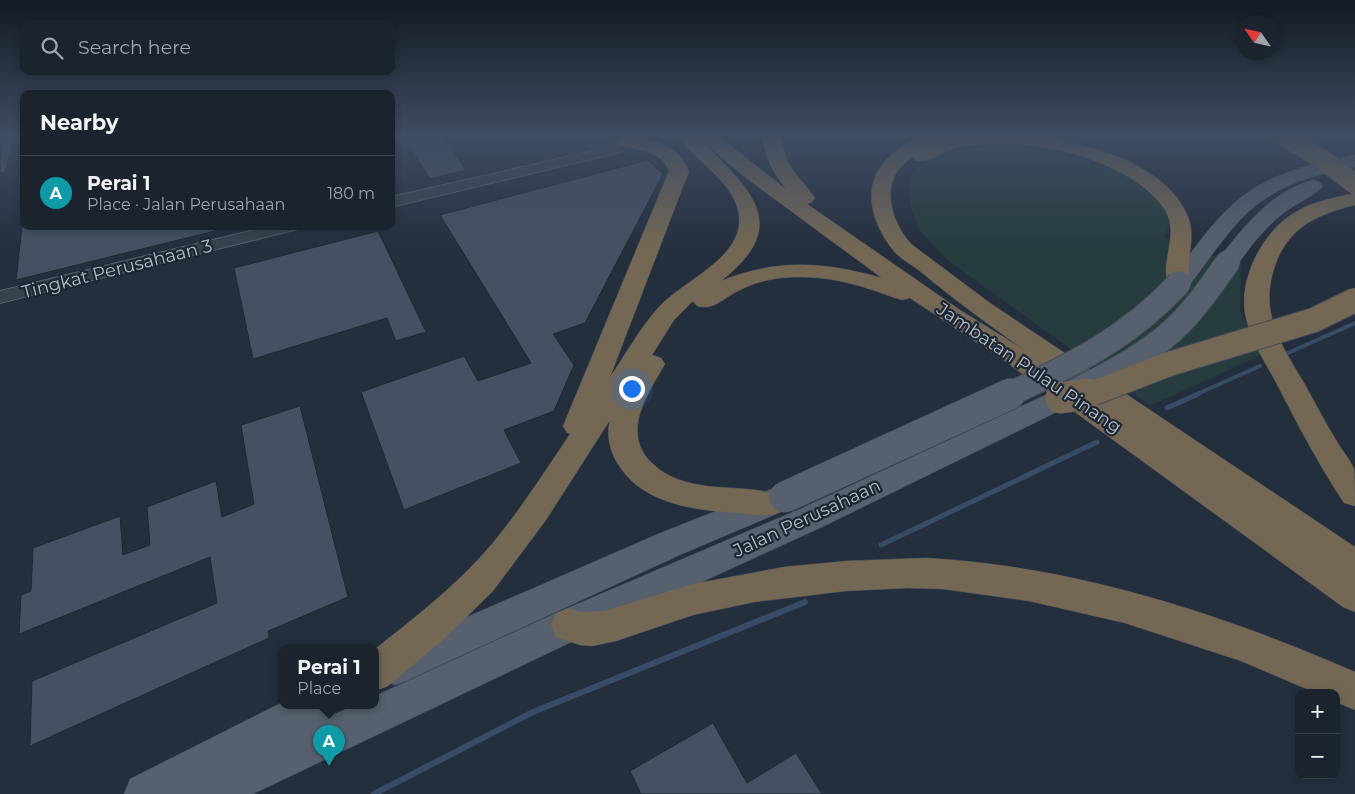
<!DOCTYPE html>
<meta charset="utf-8">
<style>
body{margin:0;font-family:Montserrat,sans-serif;background:#242b36;color:#f1f3f6}
.controls{position:absolute;right:15px;bottom:15px;display:grid;overflow:hidden;border-radius:10px;box-shadow:0 2px 8px #0003}
.controls button{width:45px;height:45px;display:grid;place-items:center;padding:0;border:0;border-bottom:1px solid #39404a;background:#1b232e;color:#f1f3f6;font:25px sans-serif}
.compass{position:absolute;left:1235px;top:15px;width:45px;height:45px;border-radius:50%;background:#1b232e;box-shadow:0 2px 8px #0003;rotate:304deg}
.you{position:absolute;left:631px;top:388px;width:18px;height:18px;margin:-12px;border:4px solid #fff;border-radius:50%;background:#1a73e8;box-shadow:0 0 0 8px #1a73e833}
.badge{display:grid;place-items:center;width:32px;height:32px;border-radius:50%;background:#db2777;color:#fff;font-size:16px;font-weight:700}
.pin{position:absolute;translate:-50% -41px;filter:drop-shadow(0 1px 2px #0008)}
.pin::after{content:'';position:absolute;top:26px;width:18px;height:15px;background:inherit;clip-path:polygon(0 0,100% 0,50% 100%)}
.popup{position:absolute;left:279px;top:644px;width:100px;height:65px;box-sizing:border-box;display:grid;place-content:center;border-radius:10px;background:#1b232e;filter:drop-shadow(0 1px 4px #0005);font-size:16px;white-space:nowrap;color:#a0a4aa}
.popup b{font-size:19px;color:#f1f3f6}
.popup::after{content:'';position:absolute;left:50%;top:100%;margin-left:-10px;border:10px solid transparent;border-top-color:#1b232e}
.list{margin:0;padding:0;list-style:none}
h2{display:flex;justify-content:space-between;align-items:center;height:65px;margin:0;padding:0 20px;font-size:21px}
h2 small{font-size:16px;font-weight:400;color:#a0a4aa}
.list li{display:grid;grid-template-columns:32px 1fr auto;gap:15px;align-items:center;box-sizing:border-box;height:75px;padding:0 20px;border-top:1px solid #39404a}
.list b{display:block;font-size:19px;white-space:nowrap}
.list p{margin:0;font-size:16px;white-space:nowrap;color:#a0a4aa}
.list em{font-size:16px;font-style:normal;color:#a0a4aa}
.icon{flex:none;width:28px;height:28px;fill:none;stroke:currentColor;stroke-width:2;stroke-linecap:round;stroke-linejoin:round}
.map{position:relative;flex:none;width:1355px;height:794px;overflow:hidden}
.search{position:absolute;background:#1b232e;box-shadow:0 2px 8px #0003;left:20px;top:20px;width:375px;height:55px;display:flex;align-items:center;gap:12px;box-sizing:border-box;padding:0 18px;border-radius:10px;color:#a0a4aa;font-size:19px}
.panel{position:absolute;background:#1b232e;box-shadow:0 2px 8px #0003;left:20px;top:90px;width:375px;height:140px;border-radius:10px}
.map>svg:first-child{display:block}
.green{fill:#263c3f}
.lines{fill:none;stroke-linecap:round;stroke-linejoin:round}
.stream-far2{stroke:#394c67;stroke-width:4}
.stream-far1{stroke:#394c67;stroke-width:5}
.stream{stroke:#394c67;stroke-width:6}
.building{fill:#455162;stroke:#1f2835}
.minor-casing{stroke:#565f6c;stroke-width:2}
.major-casing{stroke:#414a57;stroke-width:1}
.highway-casing{stroke:#434c59;stroke-width:1}
.minor{fill:#38414e;fill-rule:evenodd}
.major{fill:#56606e;fill-rule:evenodd}
.highway{fill:#746855;fill-rule:evenodd}
.major-bridge-far1-casing{stroke:#414a57;stroke-width:26;stroke-linecap:butt}
.major-bridge-casing{stroke:#414a57;stroke-width:32;stroke-linecap:butt}
.highway-bridge-far2-casing{stroke:#434c59;stroke-width:21;stroke-linecap:butt}
.highway-bridge-far1-casing{stroke:#434c59;stroke-width:26;stroke-linecap:butt}
.highway-bridge-casing{stroke:#434c59;stroke-width:32;stroke-linecap:butt}
.major-bridge-far1{stroke:#56606e;stroke-width:24}
.major-bridge{stroke:#56606e;stroke-width:31}
.highway-bridge-far2{stroke:#746855;stroke-width:20}
.highway-bridge-far1{stroke:#746855;stroke-width:24}
.highway-bridge{stroke:#746855;stroke-width:31}
.labels{text-anchor:middle;dominant-baseline:central;stroke-width:4.5;stroke-linejoin:round;paint-order:stroke}
.street-label{font-size:18px;fill:#b4bcc9;stroke:#1d2633}
</style>
<div class="map">
<svg width="1355" height="794" viewBox="0 0 1355 794">
<rect width="100%" height="100%" fill="#242f3e"/>
<polygon class="green" points="988,139 1067,148 1138,179 1165,208 1169,223 1165,238 1241,266 1240,311 1261,355 1150,406 946,259 919,230 910,203 910,177 928,155"/>
<g class="lines">
<g class="stream-far2">
<polyline points="1288,353 1355,323"/>
<polyline points="1195,395 1260,366"/>
</g>
<g class="stream-far1">
<polyline points="1167,408 1198,394"/>
<polyline points="881,545 1097,442"/>
</g>
<polyline class="stream" points="374,794 533,712 805,602"/>
</g>
<g class="building">
<polygon points="0,136 14,136 5,173 0,172"/>
<polygon points="403,136 442,136 466,170 430,179"/>
<polygon points="648,160 663,174 585,323 553,334 574,365 554,411 504,430 521,463 404,510 361,392 464,356 478,381 531,363 440,215"/>
<polygon points="22,226 215,226 215,231 16,280"/>
<polygon points="378,231 426,332 396,341 387,318 253,359 234,268"/>
<polygon points="300,406 348,597 268,631 269,638 30,746 32,681 217,603 210,557 19,634 21,595 31,591 33,548 120,516 123,555 150,545 147,507 216,481 222,517 254,504 241,425"/>
<polygon points="713,723 747,783 796,753 822,794 641,794 630,771"/>
</g>
<g class="lines">
<g class="minor-casing">
<g id="minor">
<polygon points="620,136 634,136 632,145 621,152 391,207 391,197 602,149 620,140"/>
<polygon points="271,226 300,226 298,229 0,303 0,291"/>
</g>
</g>
<g class="major-casing">
<g id="major">
<path d="M1355,155V167C1316,174 1277,185 1247,213C1224,235 1207,263 1187,288L1179,290L1171,288L1167,283L1171,278C1191,254 1209,226 1232,205C1266,174 1312,163 1355,155Z"/>
<path d="M1313,180L1320,182L1323,186C1316,195 1295,204 1285,212C1265,227 1250,247 1236,267L1228,269L1220,267L1217,262L1220,257C1244,226 1273,190 1313,180Z"/>
<polygon points="1061,388 1071,391 1075,398 1071,405 822,527 582,637 253,794 124,794 130,779 283,702 283,705 338,705 335,714 355,705 375,705 375,696 556,613 800,509"/>
<polygon points="777,487 788,491 793,500 788,509 682,554 408,680 395,685 382,680 376,667 382,654 658,534"/>
</g>
</g>
<g class="highway-casing">
<g id="highway">
<path d="M678,136H697L701,140L698,136H718L786,189C773,172 764,157 763,136H781C785,169 798,173 815,198L812,202L807,204L960,310L1023,349C988,324 953,299 920,271C911,264 900,259 893,250C874,226 862,193 881,166C890,154 909,138 924,136C931,135 939,136 947,136L944,140C1011,124 1153,143 1186,212C1199,239 1183,259 1191,283L1187,288L1179,290L1171,288C1156,267 1181,237 1165,210C1134,161 1032,136 977,145C969,146 959,146 951,149C939,154 929,163 915,160L913,156C905,163 896,170 893,180C885,202 898,233 915,247L990,303L1355,547V612L1343,607L1002,359L910,298L902,300C891,297 880,292 869,289C840,279 805,274 774,279C761,281 749,285 738,291C723,298 714,311 697,306L693,301L674,320L652,355L661,358L665,364C647,395 620,434 653,464C667,478 687,483 706,486C730,489 754,487 778,495L783,504L778,513C763,518 752,514 737,513C694,510 642,504 618,464C610,451 606,436 610,420L546,520L493,591L443,640L388,686L375,691V649C407,624 440,598 469,569C508,530 539,480 570,434L567,433L563,426L669,171C662,151 639,150 621,146L618,142L621,138C637,134 666,143 678,154C683,159 686,165 689,171L610,377C626,354 640,328 658,308C687,276 759,253 734,199C721,174 694,159 678,136ZM701,140L746,178L882,278C824,262 778,258 721,281C794,224 749,189 701,140Z"/>
<path d="M1355,193V205C1319,214 1290,226 1276,263C1258,312 1280,342 1304,383C1315,402 1324,421 1336,440C1341,449 1350,459 1354,469C1355,478 1355,496 1355,506L1344,503C1321,468 1301,431 1282,394C1270,369 1252,345 1246,318C1237,281 1262,232 1294,213C1312,201 1335,198 1355,193Z"/>
<path d="M926,558C1073,566 1220,613 1355,672V710L1336,702V693H1316L1241,661L1125,623L1029,601L943,589L908,588L846,591L754,602L693,615L616,641L592,646L580,645L556,637L551,625L556,613L569,608L580,612L604,611L693,584L784,567L846,561Z"/>
</g>
</g>
<use href="#minor" class="minor"/>
<use href="#major" class="major"/>
<use href="#highway" class="highway"/>
<g class="major-bridge-far1-casing">
<g id="major-bridge-far1">
<path d="M1073,392C1107,375 1143,357 1172,331C1194,311 1211,286 1228,262"/>
<path d="M1008,395C1074,364 1128,338 1179,283"/>
</g>
</g>
<g class="major-bridge-casing">
<polyline id="major-bridge" points="785,497 1010,394"/>
</g>
<g class="highway-bridge-far2-casing">
<polyline id="highway-bridge-far2" points="1284,136 1322,159 1355,184"/>
</g>
<g class="highway-bridge-far1-casing">
<polyline id="highway-bridge-far1" points="1079,395 1094,393 1169,364 1314,320 1355,300"/>
</g>
<g class="highway-bridge-casing">
<polyline id="highway-bridge" points="1061,398 1087,394"/>
</g>
<use href="#major-bridge-far1" class="major-bridge-far1"/>
<use href="#major-bridge" class="major-bridge"/>
<use href="#highway-bridge-far2" class="highway-bridge-far2"/>
<use href="#highway-bridge-far1" class="highway-bridge-far1"/>
<use href="#highway-bridge" class="highway-bridge"/>
</g>
<linearGradient id="sky" x2="0" y2="1"><stop stop-color="#141a22"/><stop offset="0.55" stop-color="#3f4d63"/><stop offset="1" stop-color="#3f4d63" stop-opacity="0"/></linearGradient>
<rect width="1355" height="247" fill="url(#sky)"/>
<g class="labels">
<g class="street-label">
<text transform="translate(117 269) rotate(-14)">Tingkat Perusahaan 3</text>
<text transform="translate(1029 368) rotate(34)">Jambatan Pulau Pinang</text>
<text transform="translate(807 518) rotate(-25)">Jalan Perusahaan</text>
</g>
</g>
</svg>
<div class="controls">
<button>+</button>
<button>−</button>
</div>
<svg class="compass" viewBox="-18 -18 36 36"><path d="M0-13l5 13h-10z" fill="#e53935"/><path d="M0 13l5-13h-10z" fill="#a0a4aa"/></svg>
<div class="you"></div>
<div class="pin badge" style="left:329px;top:766px;background:#0f9aa8">A</div>
<div class="popup"><b>Perai 1</b>Place</div>
<div class="search"><svg class="icon" aria-label="search" viewBox="0 0 24 24"><circle cx="10" cy="10" r="6"/><path d="M15 15l6 6"/></svg>Search here</div>
<section class="panel">
<h2>Nearby<small></small></h2>
<ul class="list">
<li><span class="badge" style="background:#0f9aa8">A</span><div><b>Perai 1</b><p>Place · Jalan Perusahaan</p></div><em>180 m</em></li>
</ul>
</section>
</div>
